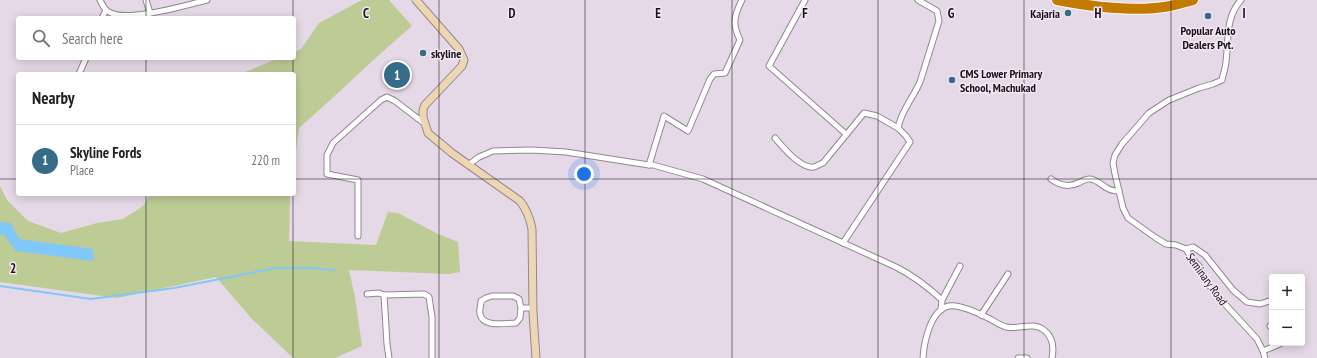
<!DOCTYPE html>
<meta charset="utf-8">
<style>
body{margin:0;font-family:"PT Sans Narrow",sans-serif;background:#f2f2f2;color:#202124}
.controls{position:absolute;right:12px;bottom:12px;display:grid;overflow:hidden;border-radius:4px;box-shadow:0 2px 10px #0003}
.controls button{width:36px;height:36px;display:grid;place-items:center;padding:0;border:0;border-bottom:1px solid #e0e0e0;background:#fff;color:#202124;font:20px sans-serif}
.you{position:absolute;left:584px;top:174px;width:14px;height:14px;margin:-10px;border:3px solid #fff;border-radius:50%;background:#1a73e8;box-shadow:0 0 0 6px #1a73e833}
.badge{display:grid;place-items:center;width:26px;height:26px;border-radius:50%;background:#366c87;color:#fff;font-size:13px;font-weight:700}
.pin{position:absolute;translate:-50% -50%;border:2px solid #fff;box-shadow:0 1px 4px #0006}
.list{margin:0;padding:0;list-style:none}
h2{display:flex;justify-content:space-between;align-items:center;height:52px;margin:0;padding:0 16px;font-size:17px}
h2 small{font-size:13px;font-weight:400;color:#757577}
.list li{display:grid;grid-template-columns:26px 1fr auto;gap:12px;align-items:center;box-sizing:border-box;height:72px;padding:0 16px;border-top:1px solid #e0e0e0}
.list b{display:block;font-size:15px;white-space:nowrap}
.list p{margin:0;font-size:13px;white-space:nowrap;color:#757577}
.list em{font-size:13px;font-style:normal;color:#757577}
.icon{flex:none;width:22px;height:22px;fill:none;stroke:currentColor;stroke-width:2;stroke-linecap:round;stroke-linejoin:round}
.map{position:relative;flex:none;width:1317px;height:358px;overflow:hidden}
.search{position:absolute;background:#fff;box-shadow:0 2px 10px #0003;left:16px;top:16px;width:280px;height:44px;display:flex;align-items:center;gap:10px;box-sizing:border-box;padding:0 14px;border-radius:4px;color:#757577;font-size:15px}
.panel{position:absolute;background:#fff;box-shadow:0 2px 10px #0003;left:16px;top:72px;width:280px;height:124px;border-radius:4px}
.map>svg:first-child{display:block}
.green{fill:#bdcb95}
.water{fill:#80c7fa}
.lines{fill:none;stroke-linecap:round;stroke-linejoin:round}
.stream{stroke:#80c7fa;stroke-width:2}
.street-casing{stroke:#928693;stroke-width:7}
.secondary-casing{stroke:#928693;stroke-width:9}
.highway-casing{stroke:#fff;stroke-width:12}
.street{stroke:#fff;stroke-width:5}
.secondary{stroke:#edd7b2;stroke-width:7}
.highway{stroke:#c37a00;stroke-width:10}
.grid{fill:none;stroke:#181318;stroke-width:1;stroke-opacity:0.55}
.poi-dot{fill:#366c87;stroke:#f4e7f4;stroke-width:1.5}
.labels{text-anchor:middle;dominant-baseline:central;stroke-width:3;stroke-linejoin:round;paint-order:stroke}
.poi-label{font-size:12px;font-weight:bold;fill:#181318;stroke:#f4e7f4;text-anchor:start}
.street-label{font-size:12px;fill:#181318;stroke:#f4e7f4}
.grid-label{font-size:13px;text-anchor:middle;font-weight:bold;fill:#181318;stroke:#f4e7f4;stroke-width:3;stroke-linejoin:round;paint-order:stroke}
</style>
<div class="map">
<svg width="1317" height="358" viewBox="0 0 1317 358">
<rect width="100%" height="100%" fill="#e6d9e7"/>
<g class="green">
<path d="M362,0H389L412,26C373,59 337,95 299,128L294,166V74H240L279,58H294V52L301,49L319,23Z"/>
<polygon points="0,186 7,200 28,221 61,233 97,223 123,219 143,206 150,194 290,194 289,241 376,245 388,212 398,213 440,235 458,242 460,272 449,274 349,270 355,297 362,346 335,358 293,358 251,318 216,277 117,298 0,282"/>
</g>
<polygon class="water" points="0,222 11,223 19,239 93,249 94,261 16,251 4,235 0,235"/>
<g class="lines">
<polyline class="stream" points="0,286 91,299 174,288 276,268 311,268 334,270"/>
<g class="street-casing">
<g id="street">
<path d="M100,0C102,4 104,10 109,12C126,23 187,5 207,0"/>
<polyline points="146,0 150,13"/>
<polyline points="805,0 769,66 846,134"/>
<path d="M1241,0C1225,18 1229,39 1226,61C1226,67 1223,74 1222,80L1213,84L1199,88L1169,100L1149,113L1122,144L1115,155L1113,163L1115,174L1123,208L1128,218L1156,238L1166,244L1176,245L1186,249L1192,259L1199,266L1202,274L1213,291L1257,339L1263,351L1265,358"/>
<polyline points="102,18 106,10"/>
<polyline points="79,74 86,58"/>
<path d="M775,138C783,147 800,169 814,167C817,166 820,164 823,163L864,113L877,116L898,128"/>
<path d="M468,165L479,157L493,151L532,150L566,152L649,165H653L703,179L896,267C914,276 928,287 942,300"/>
<path d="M649,165L664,116L688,131L710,79L714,74L725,73L740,40C732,24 734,16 742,0"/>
<path d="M1051,179C1059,185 1068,188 1078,183C1082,182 1085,178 1090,179C1096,179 1101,185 1107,188C1110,190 1115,191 1119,191"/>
<polyline points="358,236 358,180 327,174 327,155 333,143 381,100 387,97 395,101 425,124"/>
<path d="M843,243L910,142L906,136L898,128C901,111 913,98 920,82L939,21L937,11L918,0"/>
<polyline points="1186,249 1193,247 1205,255 1233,290 1247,302 1260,304 1272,300"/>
<polyline points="367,294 379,293 384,295 424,294 429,297 432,317 432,358"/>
<polyline points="384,295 387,344 389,358"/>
<path d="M521,308L519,299L513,296H492L486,298L481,301C481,305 479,310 480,314C483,328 505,323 516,323L520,318L521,308H533"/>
<polyline points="941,310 942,300 960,266"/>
<polyline points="981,315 1008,274"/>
<polyline points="1270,326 1272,328"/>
<polyline points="1263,351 1280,344 1279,343"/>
<path d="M923,358C924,343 930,310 949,306C958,304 978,313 986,317C993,320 999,325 1006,327C1018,330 1033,321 1044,330C1053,337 1054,348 1052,358"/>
<polyline points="1018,358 1027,358"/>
</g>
</g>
<g class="secondary-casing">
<path id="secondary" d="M416,0L459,49L464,60L462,66L425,105L423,110V117L428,133L452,153L520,201C527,210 530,218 532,229L533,313L536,358"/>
</g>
<g class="highway-casing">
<path id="highway" d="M1057,0C1089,6 1131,12 1164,7C1174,6 1184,2 1193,0"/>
</g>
<use href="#street" class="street"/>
<use href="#secondary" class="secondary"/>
<use href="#highway" class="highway"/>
</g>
<path class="grid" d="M146,0V18M293,0V18M439,0V358M585,0V358M732,0V358M878,0V358M1024,0V358M1171,0V358M146,58V74M293,58V74M0,179H18M294,179H1317M146,194V358M293,194V358"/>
<g class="poi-dot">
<circle cx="1068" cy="13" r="4"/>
<circle cx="1208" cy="16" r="4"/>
<circle cx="423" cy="53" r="4"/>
<circle cx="952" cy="80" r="4"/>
</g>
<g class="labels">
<g class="poi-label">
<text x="1060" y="13" text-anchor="end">Kajaria</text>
<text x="1208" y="30" text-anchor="middle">Popular Auto<tspan x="1208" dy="14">Dealers Pvt.</tspan></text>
<text x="431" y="53">skyline</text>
<text x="960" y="73">CMS Lower Primary<tspan x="960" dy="14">School, Machukad</tspan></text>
</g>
<g class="street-label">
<text transform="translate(1207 279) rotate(54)">Seminary Road</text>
</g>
</g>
<g class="grid-label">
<text x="366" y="18">C</text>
<text x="512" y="18">D</text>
<text x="658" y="18">E</text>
<text x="805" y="18">F</text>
<text x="951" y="18">G</text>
<text x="1098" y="18">H</text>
<text x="1244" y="18">I</text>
<text x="13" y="273">2</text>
</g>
</svg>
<div class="controls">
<button>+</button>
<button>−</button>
</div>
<div class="you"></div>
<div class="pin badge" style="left:397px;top:75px">1</div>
<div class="search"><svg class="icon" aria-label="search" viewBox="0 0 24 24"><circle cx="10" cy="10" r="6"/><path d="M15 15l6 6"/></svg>Search here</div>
<section class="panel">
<h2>Nearby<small></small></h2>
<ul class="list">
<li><span class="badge">1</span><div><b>Skyline Fords</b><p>Place</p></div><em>220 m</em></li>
</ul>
</section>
</div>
